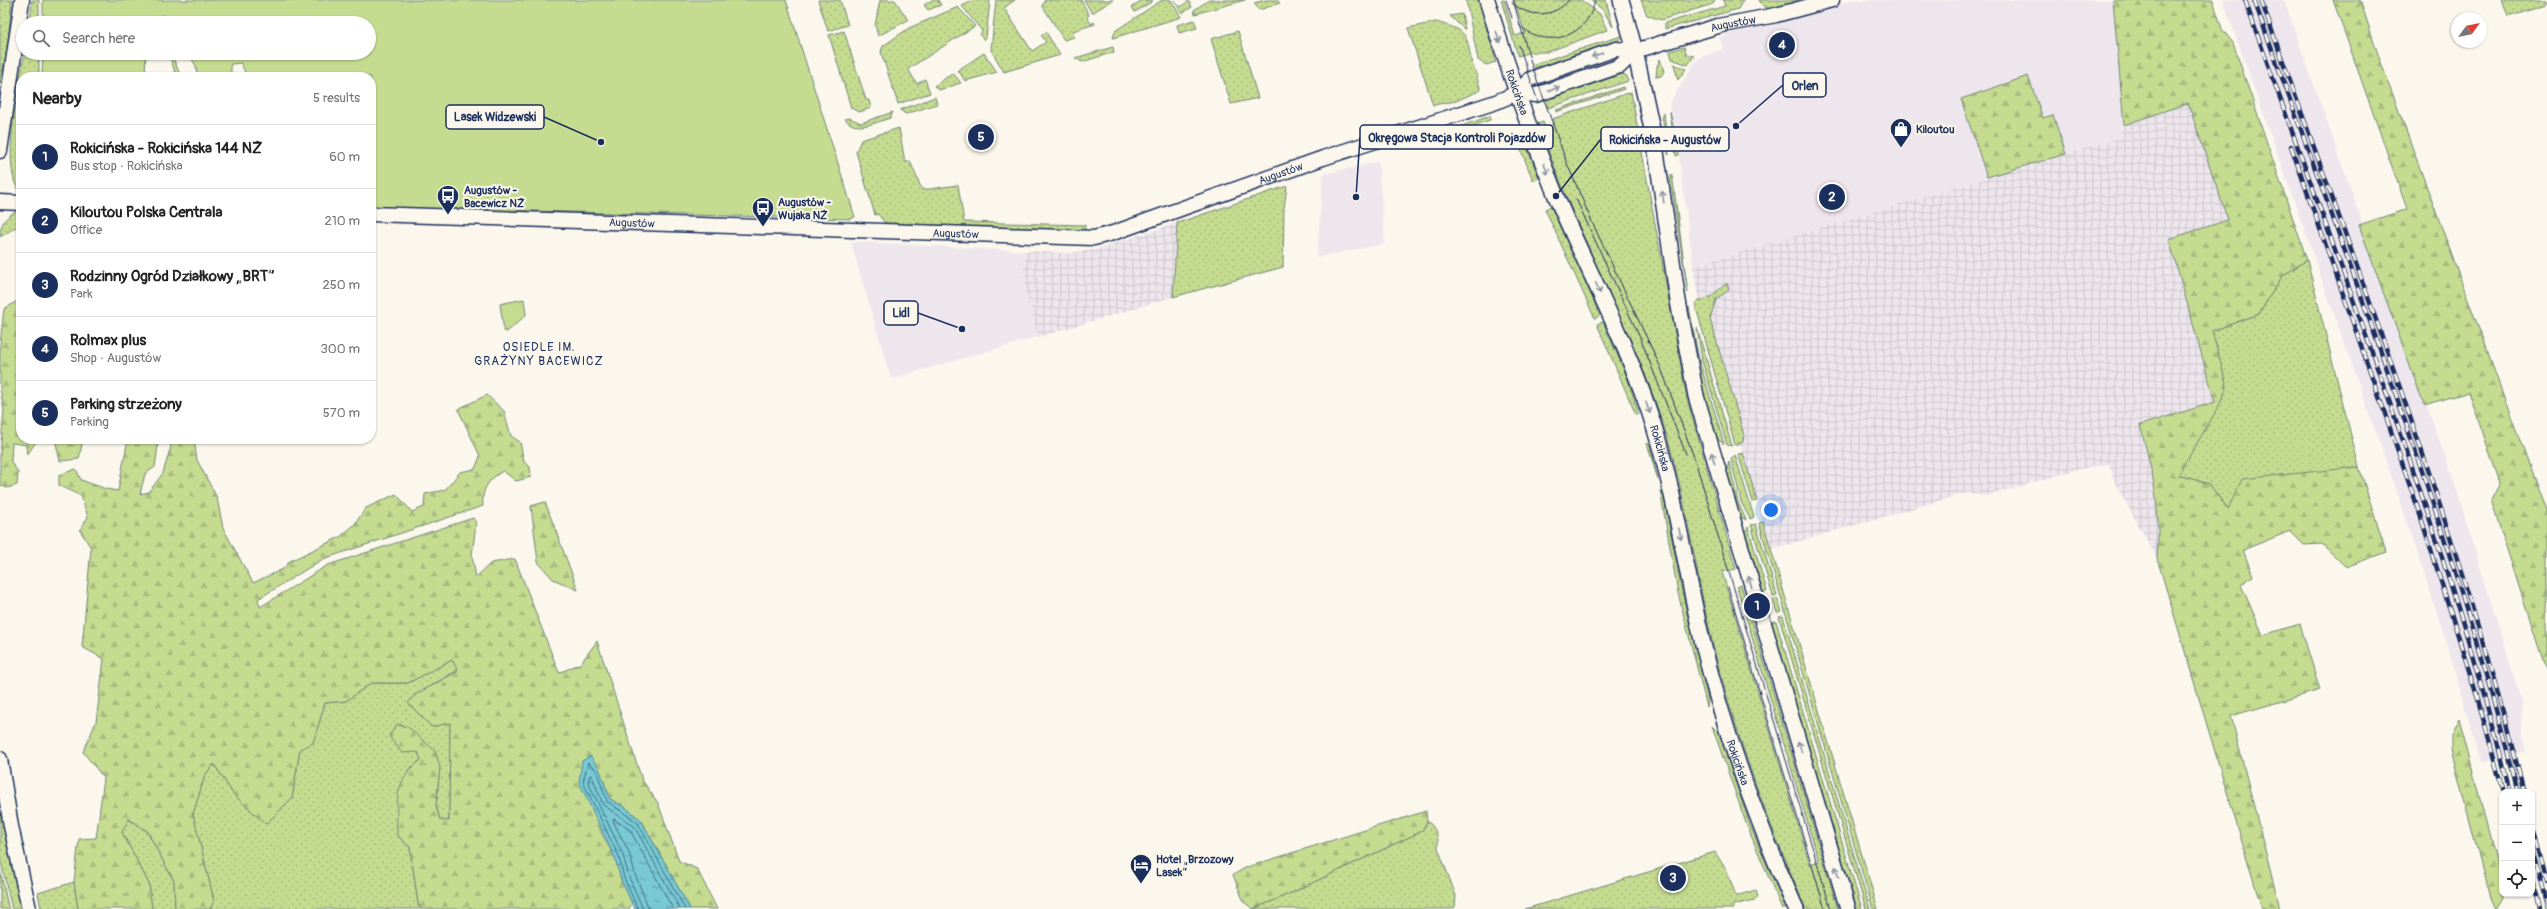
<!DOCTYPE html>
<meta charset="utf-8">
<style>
body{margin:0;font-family:Pangolin,sans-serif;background:#f6f6f6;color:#222}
.controls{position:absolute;right:12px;bottom:12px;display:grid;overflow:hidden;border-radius:8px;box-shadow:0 1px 3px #0004}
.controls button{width:36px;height:36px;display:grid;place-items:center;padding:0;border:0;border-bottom:1px solid #e0e0e0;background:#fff;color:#222;font:20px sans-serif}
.compass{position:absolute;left:2451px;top:12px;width:36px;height:36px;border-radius:50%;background:#fff;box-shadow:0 1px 3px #0004;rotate:57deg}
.you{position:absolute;left:1771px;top:510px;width:14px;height:14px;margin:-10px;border:3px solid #fff;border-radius:50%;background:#1a73e8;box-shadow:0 0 0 6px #1a73e833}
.badge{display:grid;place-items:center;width:26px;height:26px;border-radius:50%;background:#1b2f5e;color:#fff;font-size:13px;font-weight:700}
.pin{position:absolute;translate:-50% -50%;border:2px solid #fff;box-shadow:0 1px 4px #0006}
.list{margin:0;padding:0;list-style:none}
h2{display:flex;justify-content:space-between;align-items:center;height:52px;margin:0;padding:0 16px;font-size:17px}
h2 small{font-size:13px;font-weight:400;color:#767676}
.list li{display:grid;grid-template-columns:26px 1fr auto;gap:12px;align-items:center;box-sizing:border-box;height:64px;padding:0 16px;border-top:1px solid #e0e0e0}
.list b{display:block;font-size:15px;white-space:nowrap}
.list p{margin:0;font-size:13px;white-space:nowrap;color:#767676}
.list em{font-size:13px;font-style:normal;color:#767676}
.icon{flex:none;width:22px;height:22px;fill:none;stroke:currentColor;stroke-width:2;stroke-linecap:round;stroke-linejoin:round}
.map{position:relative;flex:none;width:2547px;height:909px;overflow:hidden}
.search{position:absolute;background:#fff;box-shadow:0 1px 3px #0004;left:16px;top:16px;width:360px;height:44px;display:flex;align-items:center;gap:10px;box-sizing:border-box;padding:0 14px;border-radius:22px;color:#767676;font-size:15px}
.panel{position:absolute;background:#fff;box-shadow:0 1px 3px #0004;left:16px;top:72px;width:360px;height:372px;border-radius:16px}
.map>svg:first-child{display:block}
.built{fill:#eee6ed}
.industrial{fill:url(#industrial-grid)}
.grass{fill:url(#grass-dots);stroke:#708577}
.forest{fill:url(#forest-firs);stroke:#708577}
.park{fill:#c5db90;stroke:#708577}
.water{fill:url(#water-ripples);stroke:#538ba4}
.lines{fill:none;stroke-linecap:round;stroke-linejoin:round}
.shore{stroke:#406d8c;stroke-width:1}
.tertiary-casing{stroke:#1b2f5e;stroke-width:17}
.secondary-casing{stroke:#1b2f5e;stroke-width:18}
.tertiary{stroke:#fbf7ec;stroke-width:14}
.secondary{stroke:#fbf7ec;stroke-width:15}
.tram{stroke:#1b2f5e;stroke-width:1}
.rail-casing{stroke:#1b2f5e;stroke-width:4.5}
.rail{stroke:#fbf7ec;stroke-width:3;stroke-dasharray:9;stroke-linecap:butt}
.oneway{stroke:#8b93a5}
.labels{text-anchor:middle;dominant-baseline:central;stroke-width:4;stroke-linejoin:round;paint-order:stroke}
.street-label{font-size:11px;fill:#1b2f5e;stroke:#fbf7ec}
.poi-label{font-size:11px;font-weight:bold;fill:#1b2f5e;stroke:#fbf7ec;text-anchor:start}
.neighbourhood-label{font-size:12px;letter-spacing:1px;fill:#1b2f5e;stroke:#fbf7ec}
.leader{fill:none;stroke:#1b2f5e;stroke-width:1.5}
.callout-dot{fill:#1b2f5e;stroke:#fbf7ec;stroke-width:1.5}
.callout{fill:#fbf7ec;stroke:#1b2f5e;stroke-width:1.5}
.callout-label{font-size:12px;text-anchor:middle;font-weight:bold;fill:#1b2f5e}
</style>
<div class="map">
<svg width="2547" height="909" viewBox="0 0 2547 909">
<defs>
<pattern id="industrial-grid" width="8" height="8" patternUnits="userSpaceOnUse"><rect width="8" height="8" fill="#eee6ed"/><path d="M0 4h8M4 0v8" fill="none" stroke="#ccc6ce"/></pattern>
<pattern id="grass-dots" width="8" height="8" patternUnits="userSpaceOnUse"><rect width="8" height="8" fill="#c5db90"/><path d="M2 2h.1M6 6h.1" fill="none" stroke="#a9bc7f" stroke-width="1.8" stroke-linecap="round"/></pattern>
<pattern id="forest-firs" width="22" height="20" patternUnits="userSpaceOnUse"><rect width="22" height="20" fill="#c5db90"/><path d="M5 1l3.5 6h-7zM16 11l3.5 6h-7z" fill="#a9bc7f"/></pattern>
<pattern id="water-ripples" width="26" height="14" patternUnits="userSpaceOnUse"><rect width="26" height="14" fill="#78c9d2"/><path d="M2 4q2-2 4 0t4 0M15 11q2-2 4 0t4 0" fill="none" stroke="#62a4ae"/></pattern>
</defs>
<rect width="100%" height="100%" fill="#fbf7ec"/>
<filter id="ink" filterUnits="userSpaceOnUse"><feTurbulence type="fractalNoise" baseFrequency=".025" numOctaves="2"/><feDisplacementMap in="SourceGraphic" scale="8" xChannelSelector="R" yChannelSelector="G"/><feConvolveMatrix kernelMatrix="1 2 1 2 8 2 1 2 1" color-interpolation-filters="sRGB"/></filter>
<g filter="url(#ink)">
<g class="built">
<polygon points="1852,0 2113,0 2124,124 2228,220 2118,126 2122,137 1693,266 1679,155 1669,104 1697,59 1723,49 1719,37"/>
<polygon points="2223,0 2284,0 2456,488 2521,700 2522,736 2525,751 2481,762 2444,635 2401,503"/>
<polygon points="1378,162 1385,244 1317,257 1323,174"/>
<polygon points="861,242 1025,251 1023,281 1038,337 891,379 851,243"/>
</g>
<g class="industrial">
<polygon points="2188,103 2228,220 2169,239 2215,402 2140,425 2155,481 2160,526 2157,558 2116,485 2109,464 2079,469 1986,496 1967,493 1771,549 1699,303 1693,266 2122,137 2118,126"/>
<polygon points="1177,223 1173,297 1038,337 1023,281 1025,251 1069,253 1094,250"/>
</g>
<g class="grass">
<polygon points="0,0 12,0 7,51 0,84"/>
<polygon points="32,0 39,0 39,23 30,23"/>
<polygon points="818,0 840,0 848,25 828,31"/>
<polygon points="880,0 895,0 908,20 878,36 875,25"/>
<polygon points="932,0 938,0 941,5 928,10 924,5"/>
<polygon points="974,0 990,0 986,38 984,40 980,35 982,31 962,6"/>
<polygon points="996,0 1015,0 1004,8 1032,51 1046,42 1041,35 1046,32 1060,55 1004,72 991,50"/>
<polygon points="1044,0 1081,0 1089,15 1087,17 1091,24 1094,22 1095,24 1073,31 1074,37 1064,40 1042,5 1045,2"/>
<polygon points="1084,0 1113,0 1092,13"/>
<polygon points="1142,0 1153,1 1135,12 1132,7"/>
<polygon points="1162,0 1171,0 1181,17 1113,38 1115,31"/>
<polygon points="1174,0 1180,7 1189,1 1192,7 1182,13"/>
<polygon points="1209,0 1245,0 1195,14 1194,10"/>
<polygon points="1266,0 1277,0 1280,3 1259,10 1254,3"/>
<polygon points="1466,0 1478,0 1480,4 1496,62 1486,65 1478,60"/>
<polygon points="1501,0 1504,0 1515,36 1525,33 1514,0 1581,0 1600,14 1607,30 1547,52 1531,52 1518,56"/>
<polygon points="1590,0 1606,0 1613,27 1603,10"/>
<polygon points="1641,0 1715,0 1715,1 1713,4 1661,20 1647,15"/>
<polygon points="1723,0 1743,0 1738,9 1665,29 1665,23 1725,6"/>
<path d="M1759,0H1801C1788,7 1767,16 1759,0Z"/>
<polygon points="2502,0 2547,0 2547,5 2508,17"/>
<polygon points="958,7 975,26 908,69 917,84 925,79 930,93 898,104 881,52 883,46 909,28"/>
<polygon points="1462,14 1465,29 1464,29 1450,16"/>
<polygon points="1194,20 1197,28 1179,33 1177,25"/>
<path d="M1436,22C1443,24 1451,26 1457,29C1474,37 1466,62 1478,75L1477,78L1481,90L1456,101L1433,105L1408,28Z"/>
<polygon points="844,31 866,100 869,100 871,108 859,112 851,108 829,35"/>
<polygon points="1238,31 1258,98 1231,104 1211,39"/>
<polygon points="1621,36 1619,40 1535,68 1534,64"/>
<polygon points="1113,47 1114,52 1082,62 1075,58"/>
<polygon points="1684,47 1687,55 1694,56 1688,65 1672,59 1670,51"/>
<path d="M25,53H39V77H21V194C0,172 18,84 25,53Z"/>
<polygon points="168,53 171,53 181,77 177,77"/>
<polygon points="984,53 997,72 965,81 958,70"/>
<polygon points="1660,59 1664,71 1661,76 1656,77 1657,66"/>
<polygon points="1674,64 1686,69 1678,80"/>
<polygon points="953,73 961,83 939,90 934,86"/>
<polygon points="1622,74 1627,76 1628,81 1548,108 1546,100"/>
<polygon points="1623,87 1624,89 1556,112 1556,110"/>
<path d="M1631,92L1687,399L1736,569L1722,572L1810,864L1819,861L1737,587L1741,585L1838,909H1806C1768,823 1736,736 1713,645C1696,574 1687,502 1666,433C1642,357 1605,286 1573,213C1561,184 1549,153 1538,124L1543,122L1545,127L1554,124L1552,119Z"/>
<polygon points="935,97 937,104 906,114 900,110"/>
<path d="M893,112L890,118C876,122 855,133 845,119L849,118L861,123Z"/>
<polygon points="1670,112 1679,155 1676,156"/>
<polygon points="1664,113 1669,155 1667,151 1662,114"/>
<polygon points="1490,116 1490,120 1426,142 1425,139"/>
<polygon points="899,128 905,162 910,161 922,190 958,185 964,222 1085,225 1085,231 885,223 878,214 875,215 856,152 861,140"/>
<polygon points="1520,130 1539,178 1533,180 1515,135"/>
<polygon points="1672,174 1688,293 1670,178"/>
<polygon points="1287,186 1284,208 1283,267 1173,297 1177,223"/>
<polygon points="1551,206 1600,315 1595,319 1545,209"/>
<path d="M21,210V224L0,237C0,222 7,214 21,210Z"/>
<polygon points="2307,260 2359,467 2331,471 2228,509 2209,484 2178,475 2227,387 2212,331 2259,314 2282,276"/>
<polygon points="1727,283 1729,290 1716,299 1710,319 1744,435 1743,442 1735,445 1695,304 1697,301 1709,298"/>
<path d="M1689,307L1699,359L1724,444C1720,441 1717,439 1715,435C1708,417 1686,323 1689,307Z"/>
<polygon points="1603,322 1627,377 1639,414 1636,415 1597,324"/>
<polygon points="1697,328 1732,446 1727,445 1702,360"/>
<polygon points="1647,443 1650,445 1658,480"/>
<polygon points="1743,453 1757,501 1753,502 1738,454"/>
<polygon points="1735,455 1754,517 1750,519 1741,502 1731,459"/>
<polygon points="1729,462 1738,502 1746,520 1739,516 1726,472"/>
<polygon points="1660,490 1663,493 1682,592 1708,699 1707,707 1678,593"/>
<polygon points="1763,522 1771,549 1878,909 1873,909 1759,523"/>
<polygon points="1756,524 1777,595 1773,596 1751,525"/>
<polygon points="1748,527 1767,591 1762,593 1744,532"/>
<polygon points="1777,598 1782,612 1777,613 1773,599"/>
<polygon points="1783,616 1870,909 1866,909 1779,617"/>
<polygon points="1776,621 1862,909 1857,909 1771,622"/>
<polygon points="452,660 458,670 415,695 450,723 449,821 440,820 436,805 440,767 418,751 421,760 408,770 397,835 410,847 418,903 421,909 210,909 214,901 193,814 205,775 214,764 234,795 284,806 292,798 300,749 313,743 325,703 346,701 371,683 408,683"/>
<polygon points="1712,726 1719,733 1750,825 1786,909 1782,909 1747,826"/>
<polygon points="0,811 21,909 12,909 0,858"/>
<polygon points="128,819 147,831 174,881 175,909 152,909 149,884 122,832"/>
<path d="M1427,821C1436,827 1439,838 1438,848L1456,896L1455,907L1452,909H1253L1291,893L1422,831Z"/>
<polygon points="1715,852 1727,871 1736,896 1756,890 1758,898 1755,900 1733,905 1733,909 1525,909"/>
<polygon points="0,870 8,906 9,909 0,909"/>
<polygon points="74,882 78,909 41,909 38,893"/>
</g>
<g class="forest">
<path d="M2113,0H2213L2222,29L2233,43L2307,260L2282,276L2259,314L2212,331L2227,387L2218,408L2178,475L2209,484L2228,509L2242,479L2359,467L2386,552L2346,567L2322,544L2304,545L2290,531L2243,550L2253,576L2241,585L2263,635L2300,624L2320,690L2231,716L2280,909H2262L2157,558C2161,507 2153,473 2140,425L2215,402L2169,239L2228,220L2188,103L2124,125Z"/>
<polygon points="2333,0 2360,0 2379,57 2547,514 2547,673 2491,500 2500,483 2469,392 2424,405 2359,225 2407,209"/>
<polygon points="2028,76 2043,118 2053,115 2066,154 1987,177 1961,99"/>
<polygon points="21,299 21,439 38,439 27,455 26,445 12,443 11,462 18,472 17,485 7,488 0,485 0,454 4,410 0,388 0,344 4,309"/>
<path d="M487,395L504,411L511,436L520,442L524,462L530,467L531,477L516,481L503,471C489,479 481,489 483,506L323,559L258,599L260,607L328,565L473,518L476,523L472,556L476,577L491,563L515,559L559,673L581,663L597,641L642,780L658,803L679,861L697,869L717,909H690L641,820L626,808L610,799L599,768L600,830L615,858L621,880L632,903L629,909H421L418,903L410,847L397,835C397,802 393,782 421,760L418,752L402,753L389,736L397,724L408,727L435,751L440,767L436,806L440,820L449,821L450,723L432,727L408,703L415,695L458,671L452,660L408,683H371L346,701L325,703L313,743L300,749L292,798L266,824L234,795L214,764L205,775L193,814L214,901L210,909H175L174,881L147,831L129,819L122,832L149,884L152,909H78L74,882L79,839L96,838L104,778L83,752L96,722L104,659L82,647L91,548L80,530L88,517L81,496L59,485V475L76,469L81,480L106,489L118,491L127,444C140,439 147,437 158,446L155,467L145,474L140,494L149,492L163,473L171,446L167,439H194L197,460L217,498L223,528L253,583L283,569L290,561L340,537L354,525L366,508L396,494L412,512L424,507L425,494L445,490L460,472L475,469L480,456L458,409Z"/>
<polygon points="55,439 83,439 79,459 60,461"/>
<polygon points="545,502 578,590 553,579 538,562 531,506"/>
<polygon points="2459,719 2502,883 2504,894 2495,909 2490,898 2451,750 2451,735"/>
<polygon points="1426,811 1427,821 1422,831 1291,893 1253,909 1244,902 1233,875 1247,867"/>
</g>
<g class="park">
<polygon points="43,0 786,0 855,217 850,219 371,207 371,77 247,77 241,63 231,64 231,77 197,77 196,66 188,53 369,53 369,23 170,23 164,15 146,19 146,23 43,23"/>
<polygon points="43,53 146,53 145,77 42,77"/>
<polygon points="524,299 526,315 507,332 504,331 500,304"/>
</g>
<polygon class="water" points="590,756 599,768 610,799 626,808 641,820 690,909 635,909 621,880 615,858 579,782 582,761"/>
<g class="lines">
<g class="shore">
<polyline points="638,909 624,878 619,857 583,782 588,762 596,770 607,801 638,823 685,909"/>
<polyline points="643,909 629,877 623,855 588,782 590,775 592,776 603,805 634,826 680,909"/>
<polyline points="649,909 635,874 629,852 613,821 614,819 630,830 673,909"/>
</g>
<g class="tertiary-casing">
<g id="tertiary">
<polyline points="1517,93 1536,95 1620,66 1635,51"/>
<polyline points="0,151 22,0"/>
<polyline points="0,202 21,203"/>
<path id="s1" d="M371,214L1094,238L1113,233L1323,158L1496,102L1517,93L1530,79L1616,49L1635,51L1718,26L1776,15L1832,0"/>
<polyline points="0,759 11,826 29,909"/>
</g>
</g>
<g class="secondary-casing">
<g id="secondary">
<path id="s2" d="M1487,0C1507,66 1530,132 1556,196C1587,269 1625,339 1650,414C1675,489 1685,568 1703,644C1725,735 1758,824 1796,909"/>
<polyline points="1621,0 1635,51 1654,138 1678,301 1696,396 1848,909"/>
</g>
</g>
<use href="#tertiary" class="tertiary"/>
<use href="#secondary" class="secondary"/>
<g class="tram">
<polyline points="1506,0 1512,18"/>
<polyline points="1513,0 1531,63 1566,161 1592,222 1661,368 1695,460 1831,909"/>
<path d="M1512,3C1529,18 1554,18 1569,0"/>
<path d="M1519,25C1546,51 1589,37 1595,0"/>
<polyline points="1519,45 1538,102"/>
<polyline points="1576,199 1641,340 1686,454"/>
<polyline points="1728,587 1825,909"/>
</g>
<g class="rail-casing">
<g id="rail">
<path d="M2245,0C2337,262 2442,522 2510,792"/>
<path d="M2254,0C2348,262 2449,522 2518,792"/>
<path d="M2261,0C2354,262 2456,522 2524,792"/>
<polyline points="2291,146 2418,508 2477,696 2503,792"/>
<polyline points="2532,822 2547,883"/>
<polyline points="2532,848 2547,909"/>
<polyline points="2532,881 2539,909"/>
</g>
</g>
<use href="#rail" class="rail"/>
</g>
<defs><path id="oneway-shaft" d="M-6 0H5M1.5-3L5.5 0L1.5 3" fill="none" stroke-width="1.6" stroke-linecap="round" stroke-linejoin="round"/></defs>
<g class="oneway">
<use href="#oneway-shaft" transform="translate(1498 37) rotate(73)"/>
<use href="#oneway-shaft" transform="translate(1597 55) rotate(161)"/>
<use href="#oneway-shaft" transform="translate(1554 89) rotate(-19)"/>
<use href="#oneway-shaft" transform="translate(1546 169) rotate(68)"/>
<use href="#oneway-shaft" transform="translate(1663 197) rotate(-98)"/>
<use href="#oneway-shaft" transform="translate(1598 288) rotate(66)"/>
<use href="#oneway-shaft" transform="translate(1648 408) rotate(70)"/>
<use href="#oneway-shaft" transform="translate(1713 458) rotate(-107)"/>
<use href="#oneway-shaft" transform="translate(1680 534) rotate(79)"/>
<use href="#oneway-shaft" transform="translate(1750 582) rotate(-107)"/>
<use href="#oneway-shaft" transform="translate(1800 747) rotate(-107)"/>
<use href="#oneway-shaft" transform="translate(1837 872) rotate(-107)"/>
</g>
</g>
<defs>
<g id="shop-pin" transform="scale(1.15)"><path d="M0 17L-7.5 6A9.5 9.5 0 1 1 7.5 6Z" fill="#1b2f5e" stroke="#fbf7ec"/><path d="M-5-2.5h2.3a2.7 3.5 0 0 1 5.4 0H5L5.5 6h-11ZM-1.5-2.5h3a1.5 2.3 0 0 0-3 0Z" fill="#fff"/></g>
<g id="bus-pin" transform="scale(1.15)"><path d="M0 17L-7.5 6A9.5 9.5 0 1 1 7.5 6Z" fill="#1b2f5e" stroke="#fbf7ec"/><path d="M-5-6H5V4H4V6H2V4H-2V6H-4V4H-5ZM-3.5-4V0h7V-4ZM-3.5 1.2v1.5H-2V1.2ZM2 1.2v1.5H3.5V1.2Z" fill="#fff"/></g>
<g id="hotel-pin" transform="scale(1.15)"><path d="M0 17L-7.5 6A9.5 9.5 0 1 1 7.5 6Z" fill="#1b2f5e" stroke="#fbf7ec"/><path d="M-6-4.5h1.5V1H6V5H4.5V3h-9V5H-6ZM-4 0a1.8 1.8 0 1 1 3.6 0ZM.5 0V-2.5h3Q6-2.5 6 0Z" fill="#fff"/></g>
</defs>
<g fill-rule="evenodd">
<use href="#shop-pin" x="1901" y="129"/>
<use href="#bus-pin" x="448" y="196"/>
<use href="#bus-pin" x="763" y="208"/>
<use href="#hotel-pin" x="1141" y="865"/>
</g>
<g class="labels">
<g class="street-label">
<text stroke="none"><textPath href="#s1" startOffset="1402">Augustów</textPath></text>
<text stroke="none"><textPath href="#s2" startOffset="97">Rokicińska</textPath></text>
<text stroke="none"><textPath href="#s1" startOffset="921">Augustów</textPath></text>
<text stroke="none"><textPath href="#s1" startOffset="261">Augustów</textPath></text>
<text stroke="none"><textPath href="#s1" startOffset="585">Augustów</textPath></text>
<text stroke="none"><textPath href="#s2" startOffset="481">Rokicińska</textPath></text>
<text stroke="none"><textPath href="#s2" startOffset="805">Rokicińska</textPath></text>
</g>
<g class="poi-label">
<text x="1916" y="129">Kiloutou</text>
<text x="464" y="190">Augustów -<tspan x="464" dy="13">Bacewicz NŻ</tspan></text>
<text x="778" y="202">Augustów -<tspan x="778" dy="13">Wujaka NŻ</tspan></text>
<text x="1156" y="859">Hotel „Brzozowy<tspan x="1156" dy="13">Lasek”</tspan></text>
</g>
<g class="neighbourhood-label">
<text x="539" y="347">OSIEDLE IM.<tspan x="539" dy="14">GRAŻYNY BACEWICZ</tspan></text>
</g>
</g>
<path class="leader" d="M1736 126L1783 85M601 142L544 117M1356 197L1360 137M1556 196L1601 139M962 329L918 313"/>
<g class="callout-dot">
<circle cx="1736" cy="126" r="4"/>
<circle cx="601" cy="142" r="4"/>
<circle cx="1356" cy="197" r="4"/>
<circle cx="1556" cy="196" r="4"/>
<circle cx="962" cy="329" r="4"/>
</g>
<g class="callout">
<rect x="1783" y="73" width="43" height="24" rx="4"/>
<rect x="446" y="105" width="98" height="24" rx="4"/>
<rect x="1360" y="125" width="193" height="24" rx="4"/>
<rect x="1601" y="127" width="128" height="24" rx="4"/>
<rect x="884" y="301" width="34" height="24" rx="4"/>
</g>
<g class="callout-label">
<text x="1805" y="90">Orlen</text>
<text x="495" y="121">Lasek Widzewski</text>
<text x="1457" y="142">Okręgowa Stacja Kontroli Pojazdów</text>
<text x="1665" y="144">Rokicińska - Augustów</text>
<text x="901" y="317">Lidl</text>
</g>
</svg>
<div class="controls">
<button>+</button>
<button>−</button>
<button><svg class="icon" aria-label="locate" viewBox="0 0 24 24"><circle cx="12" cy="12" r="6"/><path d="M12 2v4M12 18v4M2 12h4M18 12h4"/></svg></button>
</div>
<svg class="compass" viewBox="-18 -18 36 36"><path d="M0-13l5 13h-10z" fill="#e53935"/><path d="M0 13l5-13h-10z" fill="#767676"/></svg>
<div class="you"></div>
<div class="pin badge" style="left:1757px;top:606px">1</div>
<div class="pin badge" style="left:1832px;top:197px">2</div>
<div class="pin badge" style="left:1673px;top:878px">3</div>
<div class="pin badge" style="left:1782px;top:45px">4</div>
<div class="pin badge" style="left:981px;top:137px">5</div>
<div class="search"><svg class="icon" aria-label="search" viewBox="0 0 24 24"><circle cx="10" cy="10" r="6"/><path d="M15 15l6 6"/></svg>Search here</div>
<section class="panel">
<h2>Nearby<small>5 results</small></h2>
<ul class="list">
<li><span class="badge">1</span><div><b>Rokicińska - Rokicińska 144 NŻ</b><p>Bus stop · Rokicińska</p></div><em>60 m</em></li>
<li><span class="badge">2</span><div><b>Kiloutou Polska Centrala</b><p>Office</p></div><em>210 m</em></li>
<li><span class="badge">3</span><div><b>Rodzinny Ogród Działkowy „BRT”</b><p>Park</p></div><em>250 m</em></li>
<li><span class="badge">4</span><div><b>Rolmax plus</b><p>Shop · Augustów</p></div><em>300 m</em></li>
<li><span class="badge">5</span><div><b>Parking strzeżony</b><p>Parking</p></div><em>570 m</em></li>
</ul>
</section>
</div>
